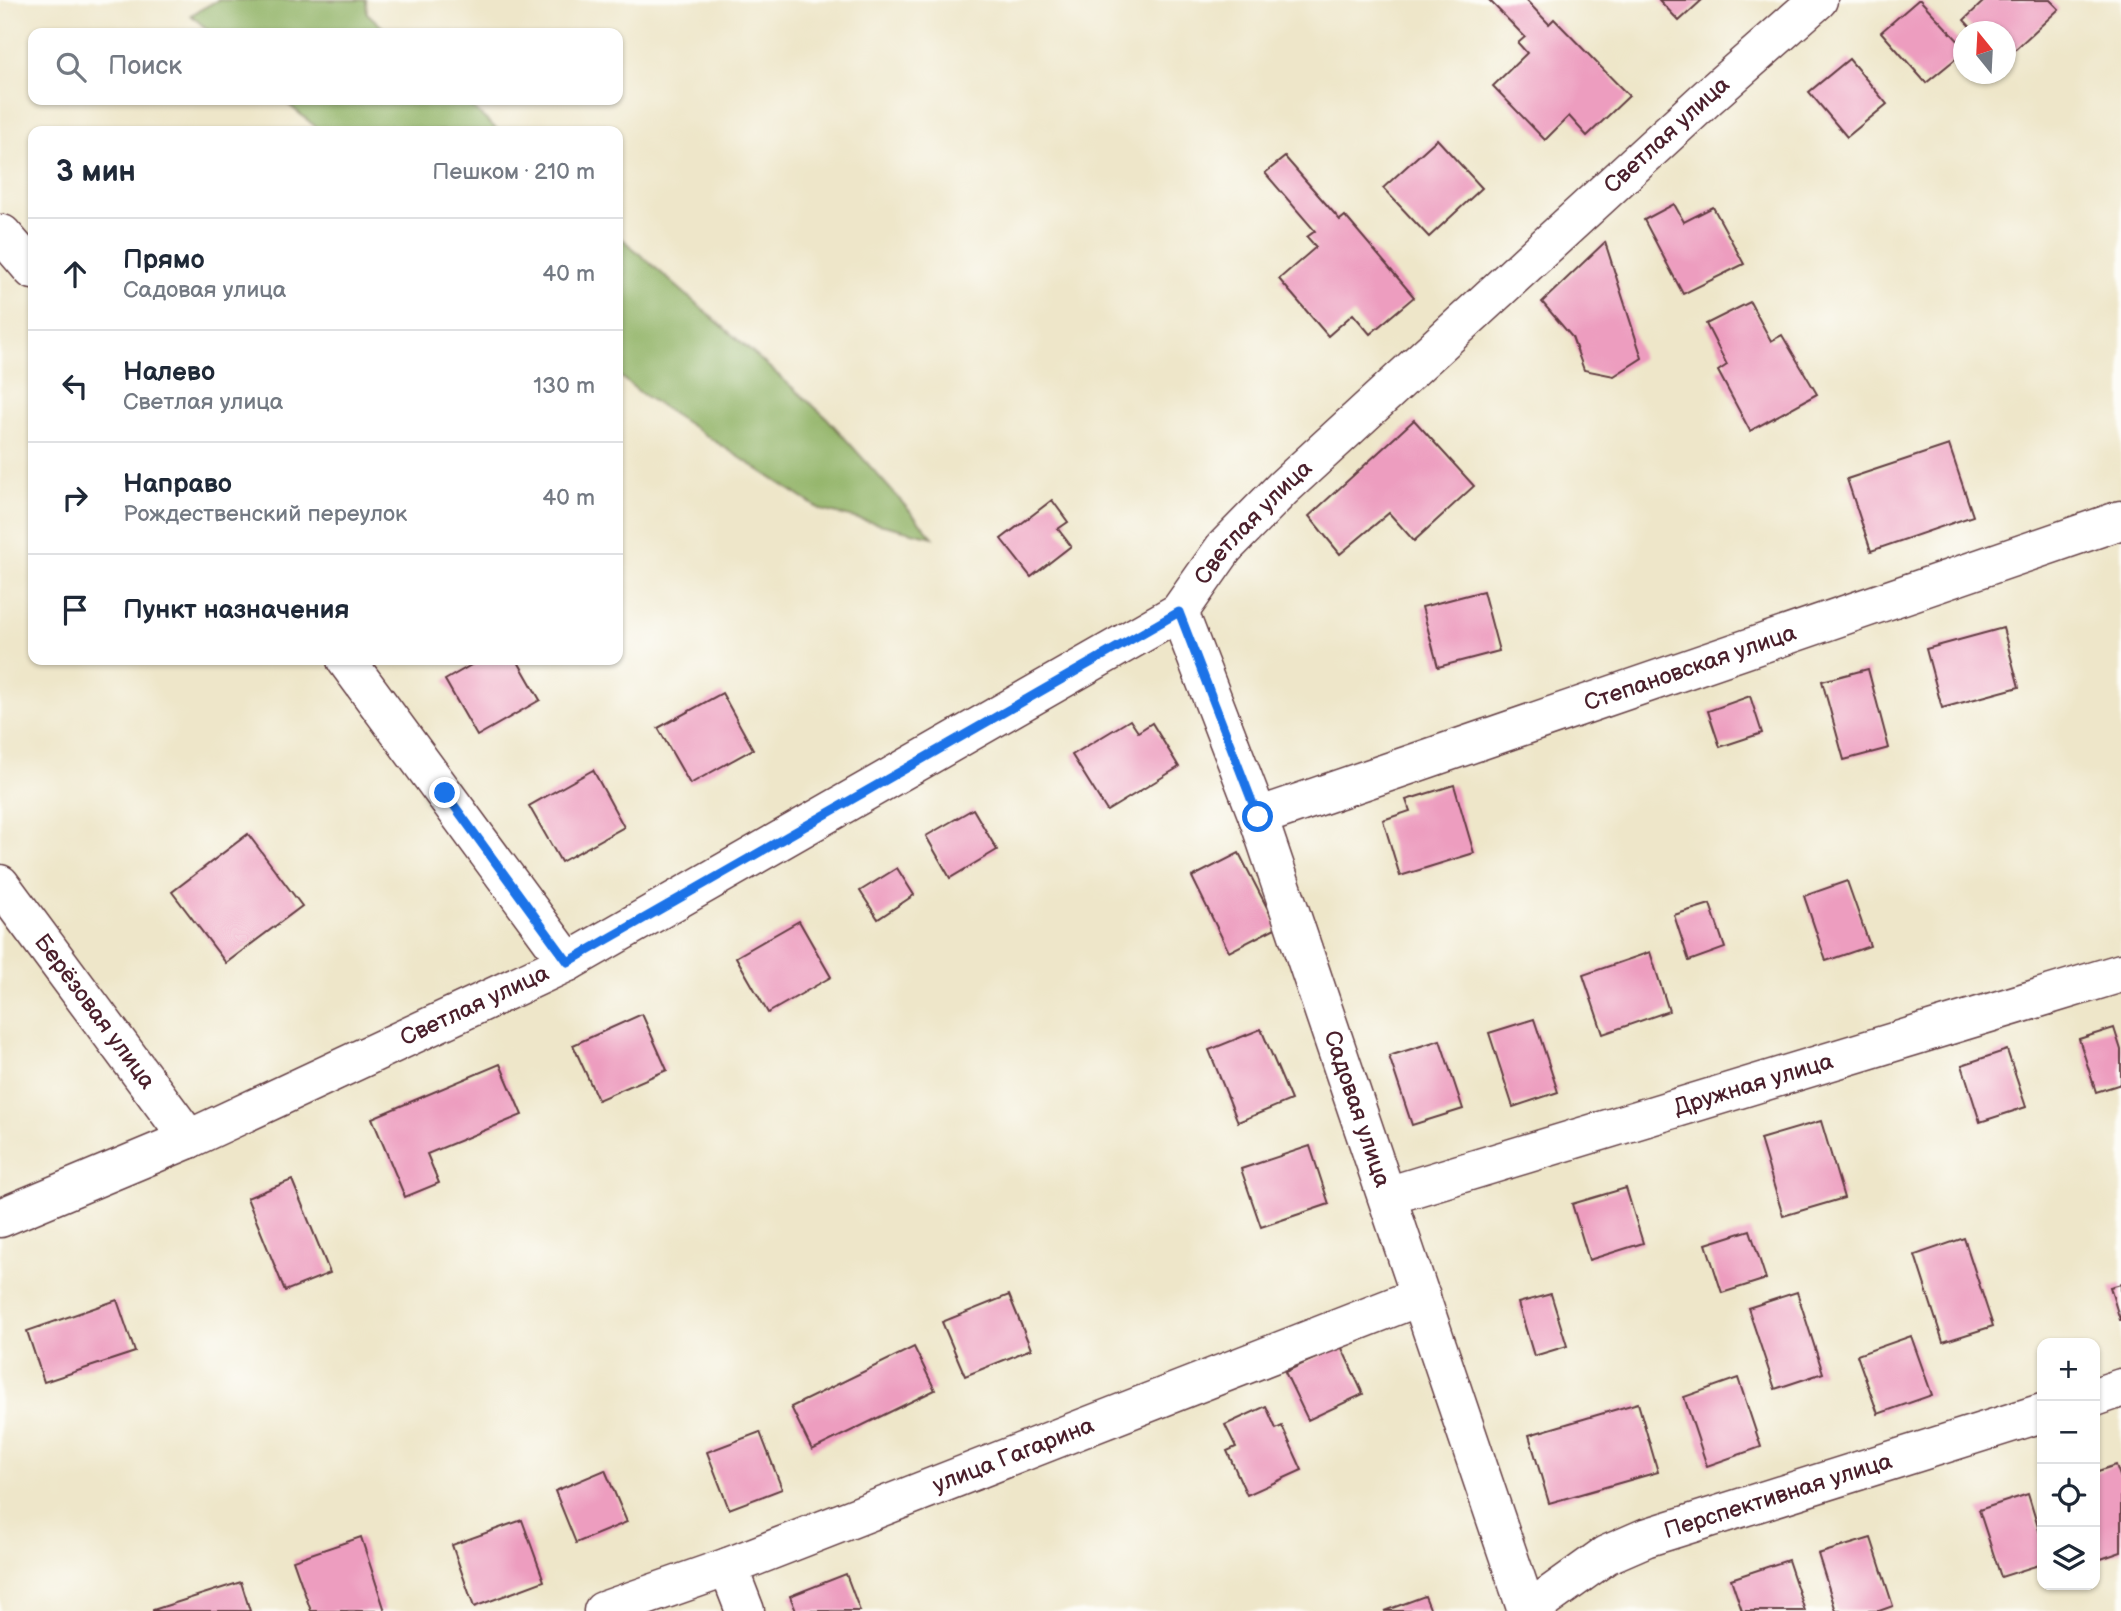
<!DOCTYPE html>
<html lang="ru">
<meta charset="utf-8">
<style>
body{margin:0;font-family:"Balsamiq Sans",sans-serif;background:#f6f6f7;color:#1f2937}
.controls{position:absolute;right:21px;bottom:21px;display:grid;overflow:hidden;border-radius:14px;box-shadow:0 2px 5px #0004}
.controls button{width:63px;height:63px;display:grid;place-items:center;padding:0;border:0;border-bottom:2px solid #e0e1e3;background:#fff;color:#1f2937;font:35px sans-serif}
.compass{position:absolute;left:1953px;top:21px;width:63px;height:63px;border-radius:50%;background:#fff;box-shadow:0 2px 5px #0004;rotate:342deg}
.stop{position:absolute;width:21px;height:21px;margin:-16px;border:5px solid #1a73e8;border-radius:50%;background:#fff}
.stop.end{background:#1a73e8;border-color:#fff;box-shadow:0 2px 7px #0008}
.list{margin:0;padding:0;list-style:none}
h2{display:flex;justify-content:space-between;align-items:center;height:91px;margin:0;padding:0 28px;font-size:30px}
h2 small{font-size:23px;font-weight:400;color:#747a83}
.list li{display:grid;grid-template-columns:46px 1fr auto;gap:21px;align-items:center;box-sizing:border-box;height:112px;padding:0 28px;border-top:2px solid #e0e1e3}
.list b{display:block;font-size:26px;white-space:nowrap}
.list p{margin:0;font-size:23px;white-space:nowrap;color:#747a83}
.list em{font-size:23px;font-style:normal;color:#747a83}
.icon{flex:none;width:38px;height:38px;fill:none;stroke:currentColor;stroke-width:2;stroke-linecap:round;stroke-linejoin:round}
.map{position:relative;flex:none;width:2121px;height:1611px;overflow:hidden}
.search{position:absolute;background:#fff;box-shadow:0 2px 5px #0004;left:28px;top:28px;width:595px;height:77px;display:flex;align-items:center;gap:18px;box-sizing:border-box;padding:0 24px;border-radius:14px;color:#747a83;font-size:26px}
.panel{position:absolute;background:#fff;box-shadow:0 2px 5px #0004;left:28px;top:126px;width:595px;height:539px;border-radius:14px}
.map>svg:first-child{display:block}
.forest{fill:#92b468;stroke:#6e6a4a;stroke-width:2}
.building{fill:#ed9dbf}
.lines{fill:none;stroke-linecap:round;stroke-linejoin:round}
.minor-casing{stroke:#633d43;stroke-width:41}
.minor{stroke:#fff;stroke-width:38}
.route{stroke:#1a73e8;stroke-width:9}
.labels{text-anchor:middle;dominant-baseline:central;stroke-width:5;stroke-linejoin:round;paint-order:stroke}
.street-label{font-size:23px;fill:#4a1f2b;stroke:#fdfcf7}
</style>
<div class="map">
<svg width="2121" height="1611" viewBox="0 0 2121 1611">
<rect width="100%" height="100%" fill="#fdfcf7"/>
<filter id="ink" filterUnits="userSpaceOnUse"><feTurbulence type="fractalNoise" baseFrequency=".0143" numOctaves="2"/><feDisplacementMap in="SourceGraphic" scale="14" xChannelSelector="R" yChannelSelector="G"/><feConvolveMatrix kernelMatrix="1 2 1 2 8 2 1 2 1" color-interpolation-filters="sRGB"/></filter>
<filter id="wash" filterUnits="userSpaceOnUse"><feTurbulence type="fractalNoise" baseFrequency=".00686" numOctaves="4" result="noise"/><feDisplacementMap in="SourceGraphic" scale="28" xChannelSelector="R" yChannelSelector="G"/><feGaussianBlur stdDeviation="1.57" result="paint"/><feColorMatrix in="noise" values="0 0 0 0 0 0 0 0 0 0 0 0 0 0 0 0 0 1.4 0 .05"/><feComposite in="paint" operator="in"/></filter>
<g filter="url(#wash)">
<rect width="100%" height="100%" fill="#eee6c9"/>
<g class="forest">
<polygon points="218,0 366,0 367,13 389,33 211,33 191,15"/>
<polygon points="283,100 463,100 499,131 321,131"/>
<polygon points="618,235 826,417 933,537 821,510 642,394 618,375"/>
</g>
<g id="blocks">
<g class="building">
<polygon points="1489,0 1526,0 1549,24 1554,19 1629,96 1587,136 1569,116 1545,140 1493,86 1527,53 1518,43 1525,37"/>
<polygon points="1659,0 1702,0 1679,21"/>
<polygon points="1918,0 1920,0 1964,47 1964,52 1926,83 1881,32"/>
<polygon points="1985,0 2050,0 2059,9 2006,58 2006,32 1975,32 1964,20"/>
<polygon points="1849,59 1887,104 1847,137 1809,92"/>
<polygon points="1437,139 1482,188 1429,237 1383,188"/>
<polygon points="1285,157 1340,220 1345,216 1414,297 1370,334 1353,314 1328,336 1279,279 1316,247 1307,237 1315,231 1265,173"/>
<polygon points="1674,204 1684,222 1713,207 1744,264 1683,294 1644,220"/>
<polygon points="1605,242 1642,358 1614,376 1584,370 1572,337 1542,302"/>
<polygon points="1750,302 1771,341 1782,335 1817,394 1750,431 1718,371 1727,365 1706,324"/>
<polygon points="1414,420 1474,486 1414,541 1389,513 1340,554 1309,516"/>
<polygon points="1949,445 1973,516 1871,551 1847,479"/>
<polygon points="1052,500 1068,522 1058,529 1071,546 1031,577 1001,539"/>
<polygon points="1483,591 1499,651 1438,667 1422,607"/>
<polygon points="2003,628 2019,687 1942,708 1926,649"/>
<polygon points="480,660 517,660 540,700 477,736 445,680"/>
<polygon points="1868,669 1889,748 1844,760 1822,681"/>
<polygon points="722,693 753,749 690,784 658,728"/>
<polygon points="1750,696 1762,733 1720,747 1708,711"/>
<polygon points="1130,720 1138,732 1152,723 1179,767 1107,811 1072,755"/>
<polygon points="593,770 624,827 561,862 529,806"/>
<polygon points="1454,785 1474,853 1400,876 1383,820 1410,811 1406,800"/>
<polygon points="973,809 997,850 950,878 926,836"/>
<polygon points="248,834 302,906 226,963 172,892"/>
<polygon points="1239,853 1277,927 1229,952 1192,877"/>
<polygon points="897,868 914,895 878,919 860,891"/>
<polygon points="1847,881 1870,946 1826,961 1804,896"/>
<polygon points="1710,904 1725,948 1689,961 1674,915"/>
<polygon points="799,921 831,977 768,1013 736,957"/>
<polygon points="1650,952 1669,1011 1603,1034 1583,975"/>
<polygon points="642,1014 667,1070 598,1100 573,1045"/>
<polygon points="1534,1019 1558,1092 1513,1107 1489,1033"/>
<polygon points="2114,1028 2121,1050 2121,1084 2096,1092 2079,1039"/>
<polygon points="1261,1029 1291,1100 1238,1122 1209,1050"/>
<polygon points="1440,1040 1463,1109 1412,1125 1389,1056"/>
<polygon points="2007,1050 2026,1107 1980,1122 1962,1065"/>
<polygon points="500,1064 522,1115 427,1154 439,1183 405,1197 372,1118"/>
<polygon points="1821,1121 1844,1198 1783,1216 1760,1139"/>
<polygon points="1310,1146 1329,1204 1261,1227 1241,1169"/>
<polygon points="292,1180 330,1273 285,1291 247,1198"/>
<polygon points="1626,1188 1643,1243 1589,1260 1572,1204"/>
<polygon points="1750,1230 1766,1279 1722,1293 1706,1244"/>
<polygon points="1964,1238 1993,1326 1943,1342 1915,1255"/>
<polygon points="2121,1284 2121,1320 2120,1320 2110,1287"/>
<polygon points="1797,1292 1823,1373 1775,1389 1748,1308"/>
<polygon points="1551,1294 1567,1346 1534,1356 1518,1303"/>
<polygon points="1009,1295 1031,1349 965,1376 942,1322"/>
<polygon points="117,1300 135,1352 44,1382 27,1331"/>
<polygon points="1911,1336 1932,1395 1878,1414 1857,1355"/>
<polygon points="1341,1346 1363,1394 1308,1420 1285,1372"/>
<polygon points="914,1347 935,1390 812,1450 791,1407"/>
<polygon points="1738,1378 1761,1447 1707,1466 1684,1397"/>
<polygon points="1638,1403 1658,1472 1549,1503 1529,1435"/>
<polygon points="1266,1406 1276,1429 1282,1426 1302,1470 1247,1495 1227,1451 1236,1447 1225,1425"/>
<polygon points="760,1432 782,1489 729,1509 707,1452"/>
<polygon points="2116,1465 2121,1479 2121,1552 2095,1561 2095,1472"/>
<polygon points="605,1470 627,1522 576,1543 555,1491"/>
<polygon points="2028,1494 2042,1540 2042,1564 2001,1577 1979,1510"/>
<polygon points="522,1520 544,1581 474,1607 452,1545"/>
<polygon points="361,1537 385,1611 311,1611 293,1560"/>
<polygon points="1871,1538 1893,1606 1879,1611 1836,1611 1818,1554"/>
<polygon points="1788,1560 1805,1611 1742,1611 1731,1579"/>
<polygon points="846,1574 860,1611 796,1611 790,1596"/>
<polygon points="241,1582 250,1611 153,1611 153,1610"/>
<polygon points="1425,1596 1431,1611 1384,1611"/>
</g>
</g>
</g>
<g filter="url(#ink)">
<use href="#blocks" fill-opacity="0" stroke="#633d43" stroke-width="2"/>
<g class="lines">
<g class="minor-casing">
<g id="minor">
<polyline points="2,234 33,270"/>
<path id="s1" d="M1179,612L1258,817L1527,1611"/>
<polyline points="346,660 568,962"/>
<path id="s2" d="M1258,817L2121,520"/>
<path id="s3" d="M0,884L189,1139"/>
<path id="s4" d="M1387,1196L2121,973"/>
<path id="s5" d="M0,1218L189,1139L568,962L1179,612L1224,548L1283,488L1707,98L1818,0"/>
<polyline points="2095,1397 2121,1388"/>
<polyline points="728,1567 745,1611"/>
<path id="s6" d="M603,1611L728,1567L1421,1296"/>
<path id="s7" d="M1528,1611L1606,1555L1645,1538L2042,1413"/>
</g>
</g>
<use href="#minor" class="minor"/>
</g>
</g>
<g class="lines" filter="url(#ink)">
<polyline class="route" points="445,793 568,962 1179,612 1258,817"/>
</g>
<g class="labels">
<g class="street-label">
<text stroke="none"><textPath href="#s5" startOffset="2011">Светлая улица</textPath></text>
<text stroke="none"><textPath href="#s5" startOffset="1444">Светлая улица</textPath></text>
<text stroke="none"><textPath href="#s2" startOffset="457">Степановская улица</textPath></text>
<text stroke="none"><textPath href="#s5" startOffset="520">Светлая улица</textPath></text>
<text stroke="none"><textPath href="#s3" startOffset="159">Берёзовая улица</textPath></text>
<text stroke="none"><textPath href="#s4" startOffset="383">Дружная улица</textPath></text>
<text stroke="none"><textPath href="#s1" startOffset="528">Садовая улица</textPath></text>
<text stroke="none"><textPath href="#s6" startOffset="439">улица Гагарина</textPath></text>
<text stroke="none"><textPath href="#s7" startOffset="278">Перспективная улица</textPath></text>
</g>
</g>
</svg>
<div class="controls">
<button>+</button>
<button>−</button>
<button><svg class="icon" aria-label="locate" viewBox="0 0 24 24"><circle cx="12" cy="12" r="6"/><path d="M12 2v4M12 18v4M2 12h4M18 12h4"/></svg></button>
<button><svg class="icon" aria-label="layers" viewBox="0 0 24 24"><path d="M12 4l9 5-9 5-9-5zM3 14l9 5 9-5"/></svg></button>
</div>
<svg class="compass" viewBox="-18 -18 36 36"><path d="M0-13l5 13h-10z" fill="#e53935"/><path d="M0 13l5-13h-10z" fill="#747a83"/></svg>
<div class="stop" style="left:1258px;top:817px"></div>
<div class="stop end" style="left:445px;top:793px"></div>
<div class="search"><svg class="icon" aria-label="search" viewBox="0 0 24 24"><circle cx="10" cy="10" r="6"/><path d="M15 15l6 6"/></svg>Поиск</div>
<section class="panel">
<h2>3 мин<small>Пешком · 210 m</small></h2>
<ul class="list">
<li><svg class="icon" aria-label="ahead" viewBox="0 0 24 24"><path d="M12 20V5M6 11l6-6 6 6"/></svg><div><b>Прямо</b><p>Садовая улица</p></div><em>40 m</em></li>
<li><svg class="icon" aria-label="left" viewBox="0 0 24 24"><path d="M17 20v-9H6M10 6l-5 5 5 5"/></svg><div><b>Налево</b><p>Светлая улица</p></div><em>130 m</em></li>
<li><svg class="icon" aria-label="right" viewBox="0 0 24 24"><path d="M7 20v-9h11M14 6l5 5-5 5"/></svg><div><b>Направо</b><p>Рождественский переулок</p></div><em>40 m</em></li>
<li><svg class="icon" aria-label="arrive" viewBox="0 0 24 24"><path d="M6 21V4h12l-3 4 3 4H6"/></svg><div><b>Пункт назначения</b></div></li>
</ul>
</section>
</div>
